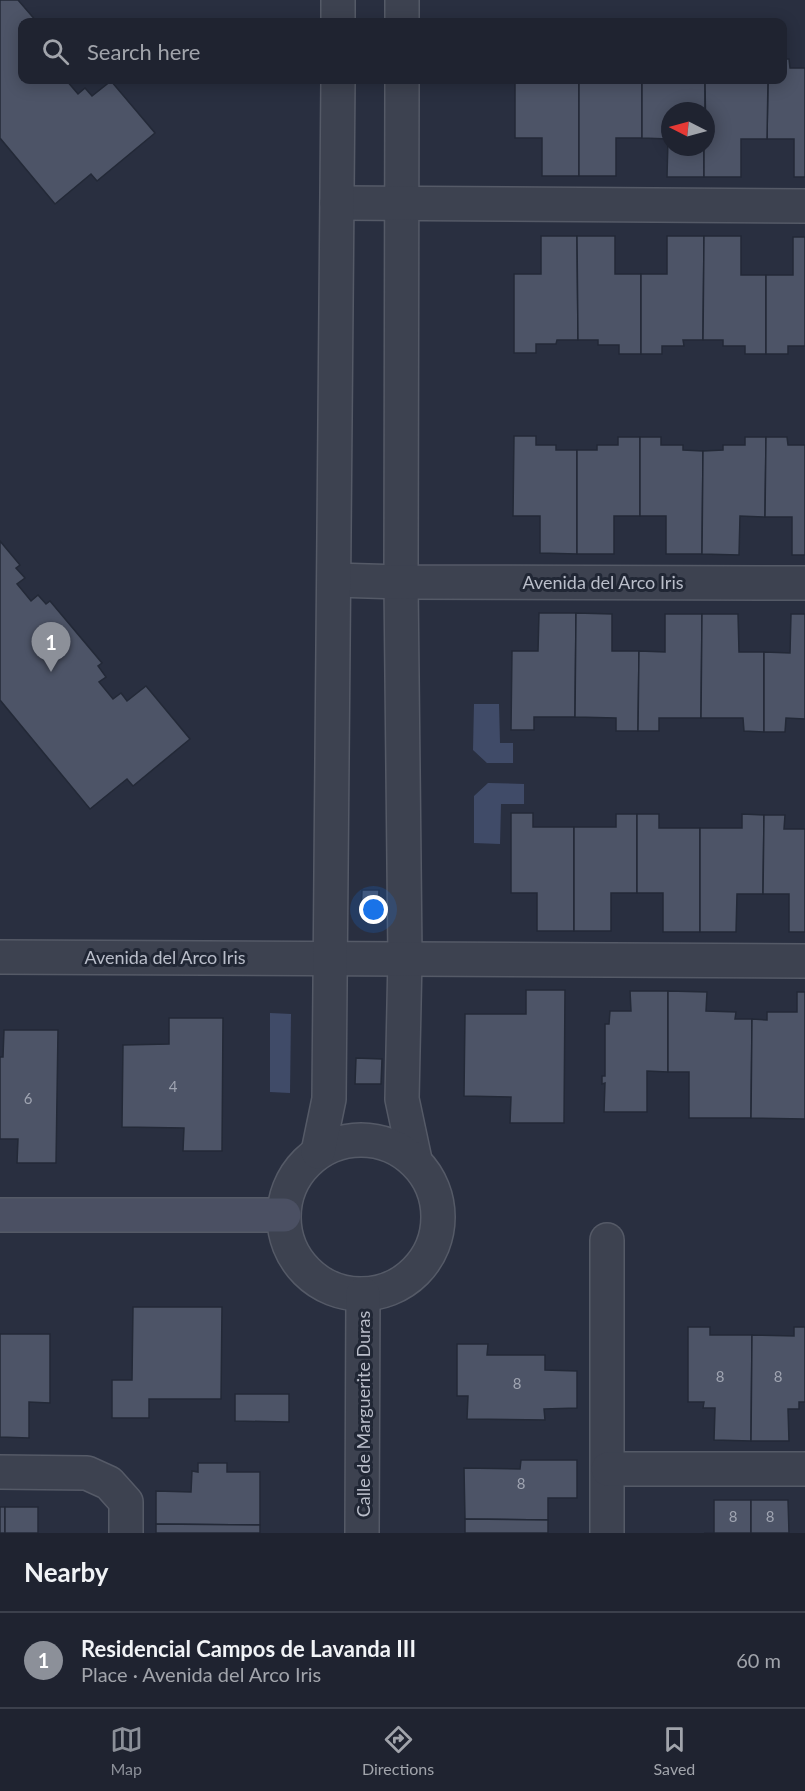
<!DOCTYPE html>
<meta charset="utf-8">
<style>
body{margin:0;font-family:Lato,sans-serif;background:#2c2f3c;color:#f1f3f6}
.compass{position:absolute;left:661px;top:102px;width:54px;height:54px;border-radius:50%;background:#1f2330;box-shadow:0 3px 15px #0003;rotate:276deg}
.you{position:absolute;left:374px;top:910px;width:21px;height:21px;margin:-15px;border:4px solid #fff;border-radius:50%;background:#1a73e8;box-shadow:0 0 0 9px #1a73e833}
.badge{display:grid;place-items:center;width:39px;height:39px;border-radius:50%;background:#8c9099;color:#fff;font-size:20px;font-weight:700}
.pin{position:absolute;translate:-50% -50px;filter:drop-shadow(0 2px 3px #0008)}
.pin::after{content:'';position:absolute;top:32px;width:21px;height:18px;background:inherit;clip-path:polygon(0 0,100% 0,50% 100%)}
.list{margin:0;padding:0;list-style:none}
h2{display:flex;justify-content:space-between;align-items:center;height:78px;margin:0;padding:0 24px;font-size:26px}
h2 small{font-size:20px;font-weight:400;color:#a1a4ab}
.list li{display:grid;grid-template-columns:39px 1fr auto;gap:18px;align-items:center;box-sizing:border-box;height:96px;padding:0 24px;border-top:2px solid #3c404c}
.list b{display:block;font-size:22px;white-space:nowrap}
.list p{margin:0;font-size:20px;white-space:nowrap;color:#a1a4ab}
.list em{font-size:20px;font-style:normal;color:#a1a4ab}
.icon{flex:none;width:33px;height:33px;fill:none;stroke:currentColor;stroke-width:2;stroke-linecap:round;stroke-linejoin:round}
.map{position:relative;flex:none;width:805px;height:1533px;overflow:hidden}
.search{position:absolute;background:#1f2330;box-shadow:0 3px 15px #0003;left:18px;right:18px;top:18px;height:66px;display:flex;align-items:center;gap:15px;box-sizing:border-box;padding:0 21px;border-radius:12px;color:#a1a4ab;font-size:22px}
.sheet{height:174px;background:#1f2330}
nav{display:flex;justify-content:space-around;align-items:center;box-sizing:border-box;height:84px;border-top:2px solid #3c404c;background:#1f2330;font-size:16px;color:#a1a4ab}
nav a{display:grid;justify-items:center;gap:3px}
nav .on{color:#8c9099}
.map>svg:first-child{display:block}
.water{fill:#404b68}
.building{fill:#4d5467;stroke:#232937;stroke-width:1.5}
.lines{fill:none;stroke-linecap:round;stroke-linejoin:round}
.street-casing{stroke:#555a67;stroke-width:36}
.secondary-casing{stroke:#555a67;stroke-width:36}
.street{stroke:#3d4250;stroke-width:33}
.secondary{stroke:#4b5063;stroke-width:33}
.labels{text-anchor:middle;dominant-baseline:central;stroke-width:6;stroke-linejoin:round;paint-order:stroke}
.number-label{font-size:15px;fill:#9fa4b1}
.street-label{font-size:18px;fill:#babeca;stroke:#212735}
</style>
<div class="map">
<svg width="805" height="1533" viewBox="0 0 805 1533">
<rect width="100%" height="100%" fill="#292f40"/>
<g class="water">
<polygon points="474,704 499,704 500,743 513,743 513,763 487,763 473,750"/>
<polygon points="488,783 524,784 524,804 501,804 500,844 474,843 474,796"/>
<polygon points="270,1013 291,1014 290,1093 270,1092"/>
</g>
<g class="building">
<polygon points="0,0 18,0 37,22 22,22 22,80 66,80 78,94 85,88 92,96 111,81 155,133 97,181 91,174 55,204 0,138"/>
<polygon points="782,59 789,59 790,68 805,68 805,177 794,177 794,139 767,139 768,80 782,80"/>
<polygon points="515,80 579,80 579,176 542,176 542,138 515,138"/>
<polygon points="579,80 642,80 642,138 616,138 616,176 579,176"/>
<polygon points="642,80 705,80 705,111 670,111 670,147 704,147 704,177 667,177 668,139 642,138"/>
<polygon points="705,80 768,80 767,139 741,139 741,177 704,177 704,147 706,147"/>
<polygon points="541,236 577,236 578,340 557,340 556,344 536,344 536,353 514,353 514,274 541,274"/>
<polygon points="577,236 615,236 615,274 641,274 641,354 619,354 619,345 598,345 598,340 578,340"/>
<polygon points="667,236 704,236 703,340 683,340 684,346 662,346 662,354 641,354 641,274 667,274"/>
<polygon points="704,236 741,236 741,275 766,275 766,354 745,354 745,346 723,346 723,340 703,340"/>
<polygon points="793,237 805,237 805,346 788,346 788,354 766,354 766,275 793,275"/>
<polygon points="514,436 536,436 536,445 556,445 556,450 577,450 577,554 540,553 540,516 513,516"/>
<polygon points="618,437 640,437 640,516 614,516 614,554 577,554 577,450 597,450 597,445 618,445"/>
<polygon points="640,437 661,437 661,445 683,445 683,450 703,451 702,554 666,554 666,516 640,516"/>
<polygon points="745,437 766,437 765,517 740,516 739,555 702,554 703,451 723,450 723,445 745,445"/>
<polygon points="766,437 787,437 788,445 805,445 805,555 792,555 792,517 765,517"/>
<polygon points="0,541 20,565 16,568 25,578 17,584 31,601 38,595 46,604 50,601 102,663 98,666 106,677 99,682 113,699 121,693 127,701 146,686 190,739 133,786 127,779 90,809 0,700"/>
<polygon points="539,613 576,613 575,717 534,717 534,730 511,730 512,651 538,651"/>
<polygon points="576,613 612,614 612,651 639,651 638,731 616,731 616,718 575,717"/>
<polygon points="665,614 702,614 701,718 659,718 659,731 638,731 639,651 665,652"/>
<polygon points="702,614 738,614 739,652 764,652 764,732 744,731 743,718 701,718"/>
<polygon points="791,614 805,614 805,719 786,718 785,732 764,732 764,652 790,653"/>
<polygon points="511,813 533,813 533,827 574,827 574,931 537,931 537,893 511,893"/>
<polygon points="616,814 637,814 637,893 611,893 611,931 574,931 574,827 616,827"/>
<polygon points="637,814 659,814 659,828 700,828 700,932 663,932 663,893 637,893"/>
<polygon points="742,814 764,815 763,894 737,894 736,932 700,932 700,828 742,828"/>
<polygon points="764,815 785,815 784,829 805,829 805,932 789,932 789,894 763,894"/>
<polygon points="362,890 379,890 378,915 361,915"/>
<polygon points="526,990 565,990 564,1123 510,1123 511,1097 464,1096 465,1014 526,1014"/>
<polygon points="630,991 668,991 668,1072 647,1071 647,1112 604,1112 605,1083 602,1084 602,1076 605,1076 605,1024 609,1024 610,1011 631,1011"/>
<polygon points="668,991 707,992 706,1011 736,1012 735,1019 752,1019 751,1118 689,1118 689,1072 668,1072"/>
<polygon points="797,992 805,992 805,1119 751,1118 752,1019 767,1020 767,1012 797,1012"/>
<polygon points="169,1018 223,1018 222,1151 183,1151 184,1128 122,1127 123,1045 169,1044"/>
<polygon points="4,1030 58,1030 56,1163 17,1163 18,1139 0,1139 0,1057 3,1057"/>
<polygon points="356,1058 382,1059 381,1084 355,1084"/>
<polygon points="133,1307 222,1307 221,1399 149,1399 149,1418 112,1418 112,1380 132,1380"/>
<polygon points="688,1327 710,1327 710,1335 752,1335 751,1441 714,1440 715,1408 703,1408 704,1402 688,1402"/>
<polygon points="794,1327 805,1327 805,1402 799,1402 799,1409 788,1409 789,1441 751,1441 752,1335 794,1336"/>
<polygon points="0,1334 50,1334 50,1403 29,1402 29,1438 0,1437"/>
<polygon points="457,1344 488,1344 487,1355 545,1355 545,1370 577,1371 577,1408 544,1409 545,1420 467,1419 468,1396 457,1396"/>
<polygon points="235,1394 289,1394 289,1422 235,1421"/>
<polygon points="521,1460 577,1460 577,1498 548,1498 548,1520 465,1519 464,1468 520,1469"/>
<polygon points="198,1463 227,1463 227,1472 260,1472 260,1525 156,1524 156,1491 191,1492 192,1471 198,1472"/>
<polygon points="714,1500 751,1500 751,1533 704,1533 714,1533"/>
<polygon points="751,1500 788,1500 789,1533 751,1533"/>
<rect x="0" y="1507" width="5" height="26"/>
<rect x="5" y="1507" width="33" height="26"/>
<polygon points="465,1519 548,1520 548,1533 465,1533"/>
<polygon points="156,1524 260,1525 260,1533 156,1533"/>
</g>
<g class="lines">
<g class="street-casing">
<g id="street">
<polyline points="338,22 338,0"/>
<polyline points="402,22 402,0"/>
<polyline points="402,80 401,582 405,957 402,1099 415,1160"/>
<polyline points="337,203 805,206"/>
<polyline points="335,580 401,582 805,583"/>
<polyline points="0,957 805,961"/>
<circle cx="361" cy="1217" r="77"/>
<polyline points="318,1152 329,1099 338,80"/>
<polyline points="607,1240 607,1533"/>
<polyline points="608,1469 805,1469"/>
<polyline points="0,1472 87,1473 109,1483 126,1502 126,1533"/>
<polyline points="362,1533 363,1294"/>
</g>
</g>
<g class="secondary-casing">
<polyline id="secondary" points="0,1215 284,1215"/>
</g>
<use href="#street" class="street"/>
<use href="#secondary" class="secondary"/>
</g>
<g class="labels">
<g class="number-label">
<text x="173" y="1086">4</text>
<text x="28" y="1098">6</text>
<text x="720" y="1376">8</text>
<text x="778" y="1376">8</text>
<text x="517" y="1383">8</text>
<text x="521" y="1483">8</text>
<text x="733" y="1516">8</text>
<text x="770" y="1516">8</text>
</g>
<g class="street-label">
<text x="603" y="582">Avenida del Arco Iris</text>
<text x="165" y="957">Avenida del Arco Iris</text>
<text transform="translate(363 1414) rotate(-90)">Calle de Marguerite Duras</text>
</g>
</g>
</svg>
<svg class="compass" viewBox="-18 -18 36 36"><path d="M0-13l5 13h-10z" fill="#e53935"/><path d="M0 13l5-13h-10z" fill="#a1a4ab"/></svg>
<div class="you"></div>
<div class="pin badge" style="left:51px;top:672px">1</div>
<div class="search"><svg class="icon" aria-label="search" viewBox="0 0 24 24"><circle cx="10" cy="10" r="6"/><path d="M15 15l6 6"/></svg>Search here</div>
</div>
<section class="sheet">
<h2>Nearby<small></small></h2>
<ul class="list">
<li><span class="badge">1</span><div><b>Residencial Campos de Lavanda III</b><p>Place · Avenida del Arco Iris</p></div><em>60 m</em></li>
</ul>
</section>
<nav>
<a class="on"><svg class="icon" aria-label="map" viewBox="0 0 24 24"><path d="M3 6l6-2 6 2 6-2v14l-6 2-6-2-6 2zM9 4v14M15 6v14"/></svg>Map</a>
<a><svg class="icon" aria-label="directions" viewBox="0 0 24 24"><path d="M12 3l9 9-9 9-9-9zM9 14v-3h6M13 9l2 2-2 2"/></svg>Directions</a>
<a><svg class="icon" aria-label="saved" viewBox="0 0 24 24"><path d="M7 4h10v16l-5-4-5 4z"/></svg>Saved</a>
</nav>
